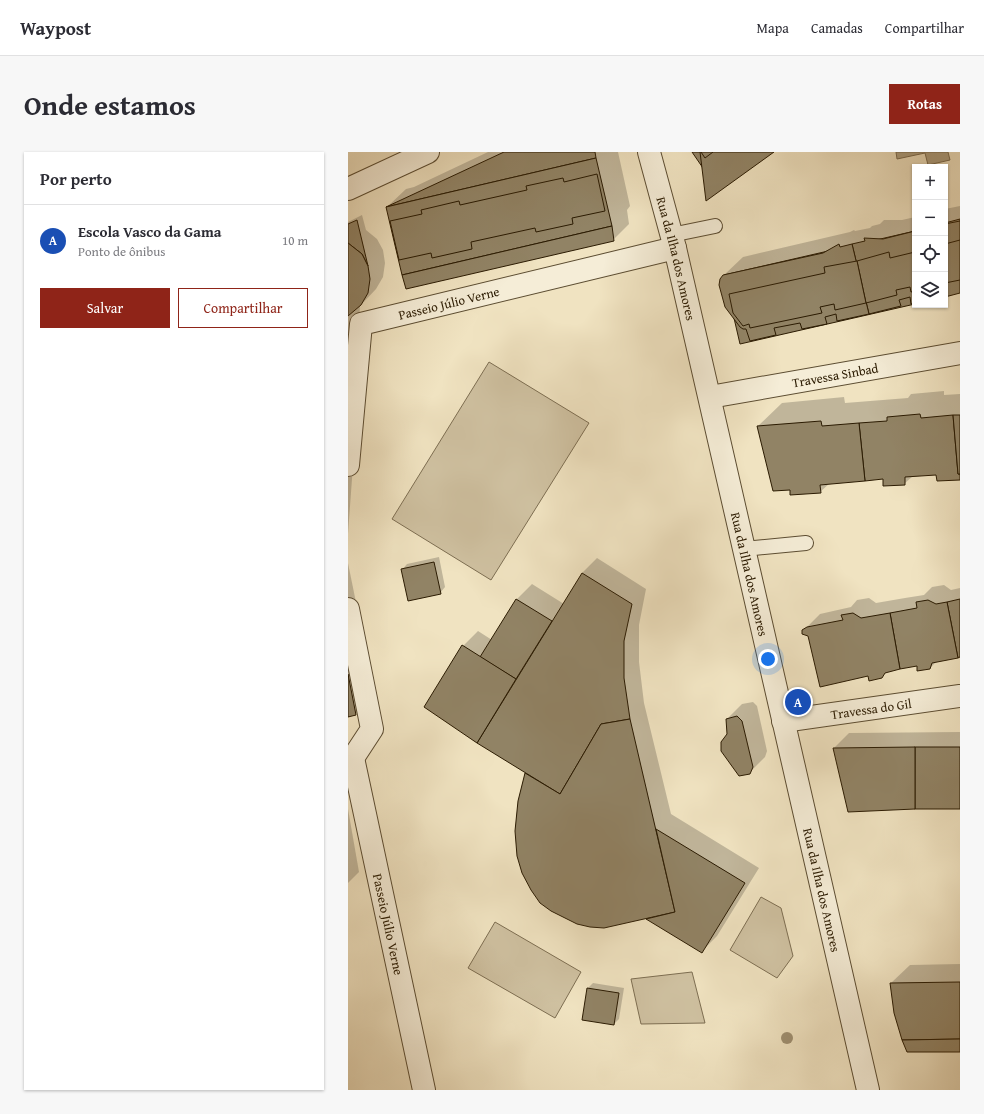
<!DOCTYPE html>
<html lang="pt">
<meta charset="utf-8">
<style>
body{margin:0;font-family:"Gentium Book Plus",serif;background:#f7f7f7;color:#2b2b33}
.controls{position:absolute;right:12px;top:12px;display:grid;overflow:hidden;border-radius:0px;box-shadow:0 1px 3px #0004}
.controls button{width:36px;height:36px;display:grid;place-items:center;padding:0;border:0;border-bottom:1px solid #e1e1e2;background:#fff;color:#2b2b33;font:20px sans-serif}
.you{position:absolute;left:420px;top:507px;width:14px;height:14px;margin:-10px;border:3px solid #fff;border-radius:50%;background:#1a73e8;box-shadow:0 0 0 6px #1a73e833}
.badge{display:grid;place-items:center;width:26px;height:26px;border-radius:50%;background:#8f2418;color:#fff;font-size:13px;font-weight:700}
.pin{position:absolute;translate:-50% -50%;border:2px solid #fff;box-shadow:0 1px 4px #0006}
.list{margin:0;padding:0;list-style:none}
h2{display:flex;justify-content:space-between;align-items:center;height:52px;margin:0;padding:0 16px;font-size:17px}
h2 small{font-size:13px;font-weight:400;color:#7c7c81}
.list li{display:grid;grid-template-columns:26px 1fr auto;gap:12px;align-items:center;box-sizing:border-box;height:72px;padding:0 16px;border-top:1px solid #e1e1e2}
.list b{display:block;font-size:15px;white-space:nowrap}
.list p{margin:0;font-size:13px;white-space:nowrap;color:#7c7c81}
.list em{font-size:13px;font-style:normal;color:#7c7c81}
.actions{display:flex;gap:8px;padding:12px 16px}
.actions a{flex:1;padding:9px 0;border:1px solid #8f2418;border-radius:0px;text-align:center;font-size:14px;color:#8f2418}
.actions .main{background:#8f2418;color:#fff}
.icon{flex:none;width:22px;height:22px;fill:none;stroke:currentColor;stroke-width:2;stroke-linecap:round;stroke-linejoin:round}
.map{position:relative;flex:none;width:612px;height:938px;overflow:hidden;border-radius:0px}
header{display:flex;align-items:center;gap:24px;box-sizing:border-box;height:56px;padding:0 20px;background:#fff;border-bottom:1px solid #e1e1e2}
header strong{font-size:19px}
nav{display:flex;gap:22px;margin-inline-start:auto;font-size:14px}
.intro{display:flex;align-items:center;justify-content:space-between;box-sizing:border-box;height:96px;padding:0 24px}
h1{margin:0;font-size:28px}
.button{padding:10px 18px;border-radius:0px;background:#8f2418;color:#fff;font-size:14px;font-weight:700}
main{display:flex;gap:24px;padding:0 24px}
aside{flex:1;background:#fff;border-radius:0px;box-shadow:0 1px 3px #0004}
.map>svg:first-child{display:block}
.green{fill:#cfc1a1;stroke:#7d6e52}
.water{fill:#ad9f80;stroke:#796a4e}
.shadow{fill:#0003}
.building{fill:#918365;stroke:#2b1b02}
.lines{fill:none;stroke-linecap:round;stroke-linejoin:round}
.service-casing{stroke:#5c4d32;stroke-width:16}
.minor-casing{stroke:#5c4d32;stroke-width:24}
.service{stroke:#f5edd7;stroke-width:14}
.minor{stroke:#f5edd7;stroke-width:22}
.tree{fill:#9f9072}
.labels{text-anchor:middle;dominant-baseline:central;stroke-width:3;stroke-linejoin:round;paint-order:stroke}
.street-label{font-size:13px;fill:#2b1b02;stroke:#f5edd7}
</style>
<header>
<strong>Waypost</strong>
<nav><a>Mapa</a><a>Camadas</a><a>Compartilhar</a></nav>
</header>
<div class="intro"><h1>Onde estamos</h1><a class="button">Rotas</a></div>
<main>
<aside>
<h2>Por perto<small></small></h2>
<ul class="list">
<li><span class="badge" style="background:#1a4fb4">A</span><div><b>Escola Vasco da Gama</b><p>Ponto de ônibus</p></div><em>10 m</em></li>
</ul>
<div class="actions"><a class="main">Salvar</a><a>Compartilhar</a></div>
</aside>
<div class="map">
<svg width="612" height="938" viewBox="0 0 612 938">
<rect width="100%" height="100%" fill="#f0e3c1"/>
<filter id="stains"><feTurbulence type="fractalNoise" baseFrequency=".005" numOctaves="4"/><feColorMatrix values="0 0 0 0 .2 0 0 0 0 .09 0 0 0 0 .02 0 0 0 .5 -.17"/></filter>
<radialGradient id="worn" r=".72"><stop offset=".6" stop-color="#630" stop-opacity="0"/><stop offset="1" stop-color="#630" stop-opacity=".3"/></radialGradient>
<g class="green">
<polygon points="141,210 241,271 143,428 44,367"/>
<polygon points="413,745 433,756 445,804 429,826 382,798"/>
<polygon points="147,770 233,820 207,866 120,816"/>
<polygon points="344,820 357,871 293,872 283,827"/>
</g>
<polygon class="water" points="548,0 600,0 602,8 580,13 577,1 549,7"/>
<g class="shadow">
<polygon points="140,0 270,0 282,54 279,58 281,72 265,88 39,55 58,37 66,35"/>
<polygon points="612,54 612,140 597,144 597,57"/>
<polygon points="14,63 18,78 29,87 35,98 37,111 35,125 28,137 12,154 4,272 8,272 0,382 0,70"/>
<polygon points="567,65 567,151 376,123 395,105 502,80 506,78 507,79 522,76 524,74 532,72 536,68 554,68"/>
<polygon points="596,239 596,243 612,242 612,327 589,322 565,324 556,332 536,326 482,331 472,340 443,337 410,274 434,251 496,245 497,251 560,246 563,242"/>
<polygon points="91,405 97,435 92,441 54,418 59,412"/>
<polygon points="249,406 298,437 291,473 291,510 296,551 323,662 411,716 369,784 354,799 298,766 229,771 203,759 169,691 168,666 171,649 179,620 77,555 115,494 130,479 144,488 169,447 184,432 216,452 234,421"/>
<polygon points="0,411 27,544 8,562 0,564"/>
<polygon points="596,433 603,438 612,436 612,505 589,509 582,516 570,513 539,519 533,525 521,523 455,480 457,477 472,462 503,455 509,448 521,446 528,451 557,446 576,443 584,435"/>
<polygon points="405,550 409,554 419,599 417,605 401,621 380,582 379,567 394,552"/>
<polygon points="612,580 612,656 486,596 501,581"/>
<polygon points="0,657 11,720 0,731"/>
<polygon points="612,812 612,899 543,831 562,813"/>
<polygon points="245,831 276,836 271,867 266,872 240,836"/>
</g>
<g class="building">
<polygon points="156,0 247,0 248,6 38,55"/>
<polygon points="344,0 400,0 367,23 362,22 357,19"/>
<polygon points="352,0 426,0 358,49"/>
<polygon points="353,0 365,0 357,6"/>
<polygon points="248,6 264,74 54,123 38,55"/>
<polygon points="249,22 257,59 224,66 225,72 188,80 187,76 123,90 124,97 84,106 83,101 51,108 42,69 74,62 73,58 111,49 112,53 179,38 178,34 215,26 216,30"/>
<polygon points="612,67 612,133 597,137 597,71"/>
<polygon points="9,68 20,114 14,102 0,91 0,72"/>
<polygon points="612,69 612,141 597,145 597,72"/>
<polygon points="264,74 266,89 58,137 54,123"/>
<polygon points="567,79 567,152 392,192 376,123"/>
<polygon points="567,79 567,151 563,152 562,145 551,148 553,154 521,162 504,92 517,89 516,86 535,87"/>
<polygon points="612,88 612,128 597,131 597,92"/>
<polygon points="0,91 14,102 20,114 22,127 20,141 13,153 0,164"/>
<polygon points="491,92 492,95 504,92 521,162 489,169 488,162 477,165 479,172 454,177 452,171 426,176 428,183 402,189 398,177 395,177 392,175 377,155 371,133 372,127 375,123 475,101"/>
<polygon points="541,100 542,106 567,100 567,139 563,140 562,135 548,138 549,143 518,151 509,109"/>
<polygon points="509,109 518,151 487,158 486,152 472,155 474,161 402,176 401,172 395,174 385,161 381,142 477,121 476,115"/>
<polygon points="572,262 573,266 605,263 610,322 612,322 612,328 589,329 588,323 557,325 557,333 535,334 535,327 517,329 511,271 539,269 539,265"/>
<polygon points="605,263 612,263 612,322 610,322"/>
<polygon points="473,269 474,274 511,271 517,329 472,333 473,341 442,343 442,338 425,339 409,274"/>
<polygon points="86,410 93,442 60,449 53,417"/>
<polygon points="234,421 284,452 276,489 276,526 282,567 253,572 212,642 129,591"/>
<polygon points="168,447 204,469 168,527 132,505"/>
<polygon points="612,447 612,505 610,506 599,450"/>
<polygon points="580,448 588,452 599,450 610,506 584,511 582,517 569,519 569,514 552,517 542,461 569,456 568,450"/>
<polygon points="505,461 513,466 542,461 552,517 537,521 534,526 521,529 520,524 472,535 460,484 454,482 454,478 459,475 495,468 493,463"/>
<polygon points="114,493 168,527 129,591 76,555"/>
<polygon points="0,522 8,563 0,565"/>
<polygon points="389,564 394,569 405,615 402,622 391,624 373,599 373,590 379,582 378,567"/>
<polygon points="282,567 327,760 256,776 242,775 229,772 203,759 192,751 183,738 174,721 169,704 167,679 170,649 177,621 212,642 253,572"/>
<rect x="567" y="595" width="45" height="62"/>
<polygon points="567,595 567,657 500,660 485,596"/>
<polygon points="308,677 397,731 354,801 298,767 327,760"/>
<polygon points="612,830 612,887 554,888 546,861 542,831"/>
<polygon points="239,836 271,841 266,873 234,868"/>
<polygon points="612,887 612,900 559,900 554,888"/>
</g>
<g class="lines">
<g class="service-casing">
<g id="service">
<polyline points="323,83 367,74"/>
<polyline points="396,397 458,391"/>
</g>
</g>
<g class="minor-casing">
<g id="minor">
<path id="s1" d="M301,0L327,96L520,938"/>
<polyline points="0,37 80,0"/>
<path id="s2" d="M362,245L612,201"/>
<path id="s3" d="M0,313L13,172L327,96"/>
<polyline points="0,457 24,577 5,606 0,607"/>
<path id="s4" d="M435,569L612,544"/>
<path id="s5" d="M5,606L76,938"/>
</g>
</g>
<use href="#service" class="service"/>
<use href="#minor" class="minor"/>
</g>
<circle class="tree" cx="439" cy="886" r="6"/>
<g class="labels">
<g class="street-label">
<text stroke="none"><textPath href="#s1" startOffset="110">Rua da Ilha dos Amores</textPath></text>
<text stroke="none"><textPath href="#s3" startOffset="232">Passeio Júlio Verne</textPath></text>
<text stroke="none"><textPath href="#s2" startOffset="127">Travessa Sinbad</textPath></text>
<text stroke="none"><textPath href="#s1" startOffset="434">Rua da Ilha dos Amores</textPath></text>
<text stroke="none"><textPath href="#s4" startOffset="89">Travessa do Gil</textPath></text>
<text stroke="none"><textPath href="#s1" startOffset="758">Rua da Ilha dos Amores</textPath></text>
<text stroke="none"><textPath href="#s5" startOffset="170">Passeio Júlio Verne</textPath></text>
</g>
</g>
<rect width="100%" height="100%" filter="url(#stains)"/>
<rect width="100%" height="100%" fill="url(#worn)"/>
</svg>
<div class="controls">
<button>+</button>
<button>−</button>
<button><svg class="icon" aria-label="locate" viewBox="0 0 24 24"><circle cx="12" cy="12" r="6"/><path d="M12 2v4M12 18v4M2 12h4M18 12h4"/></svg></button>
<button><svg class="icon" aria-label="layers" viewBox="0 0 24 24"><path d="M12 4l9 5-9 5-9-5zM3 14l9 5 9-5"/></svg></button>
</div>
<div class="you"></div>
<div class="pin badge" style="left:450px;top:550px;background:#1a4fb4">A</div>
</div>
</main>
